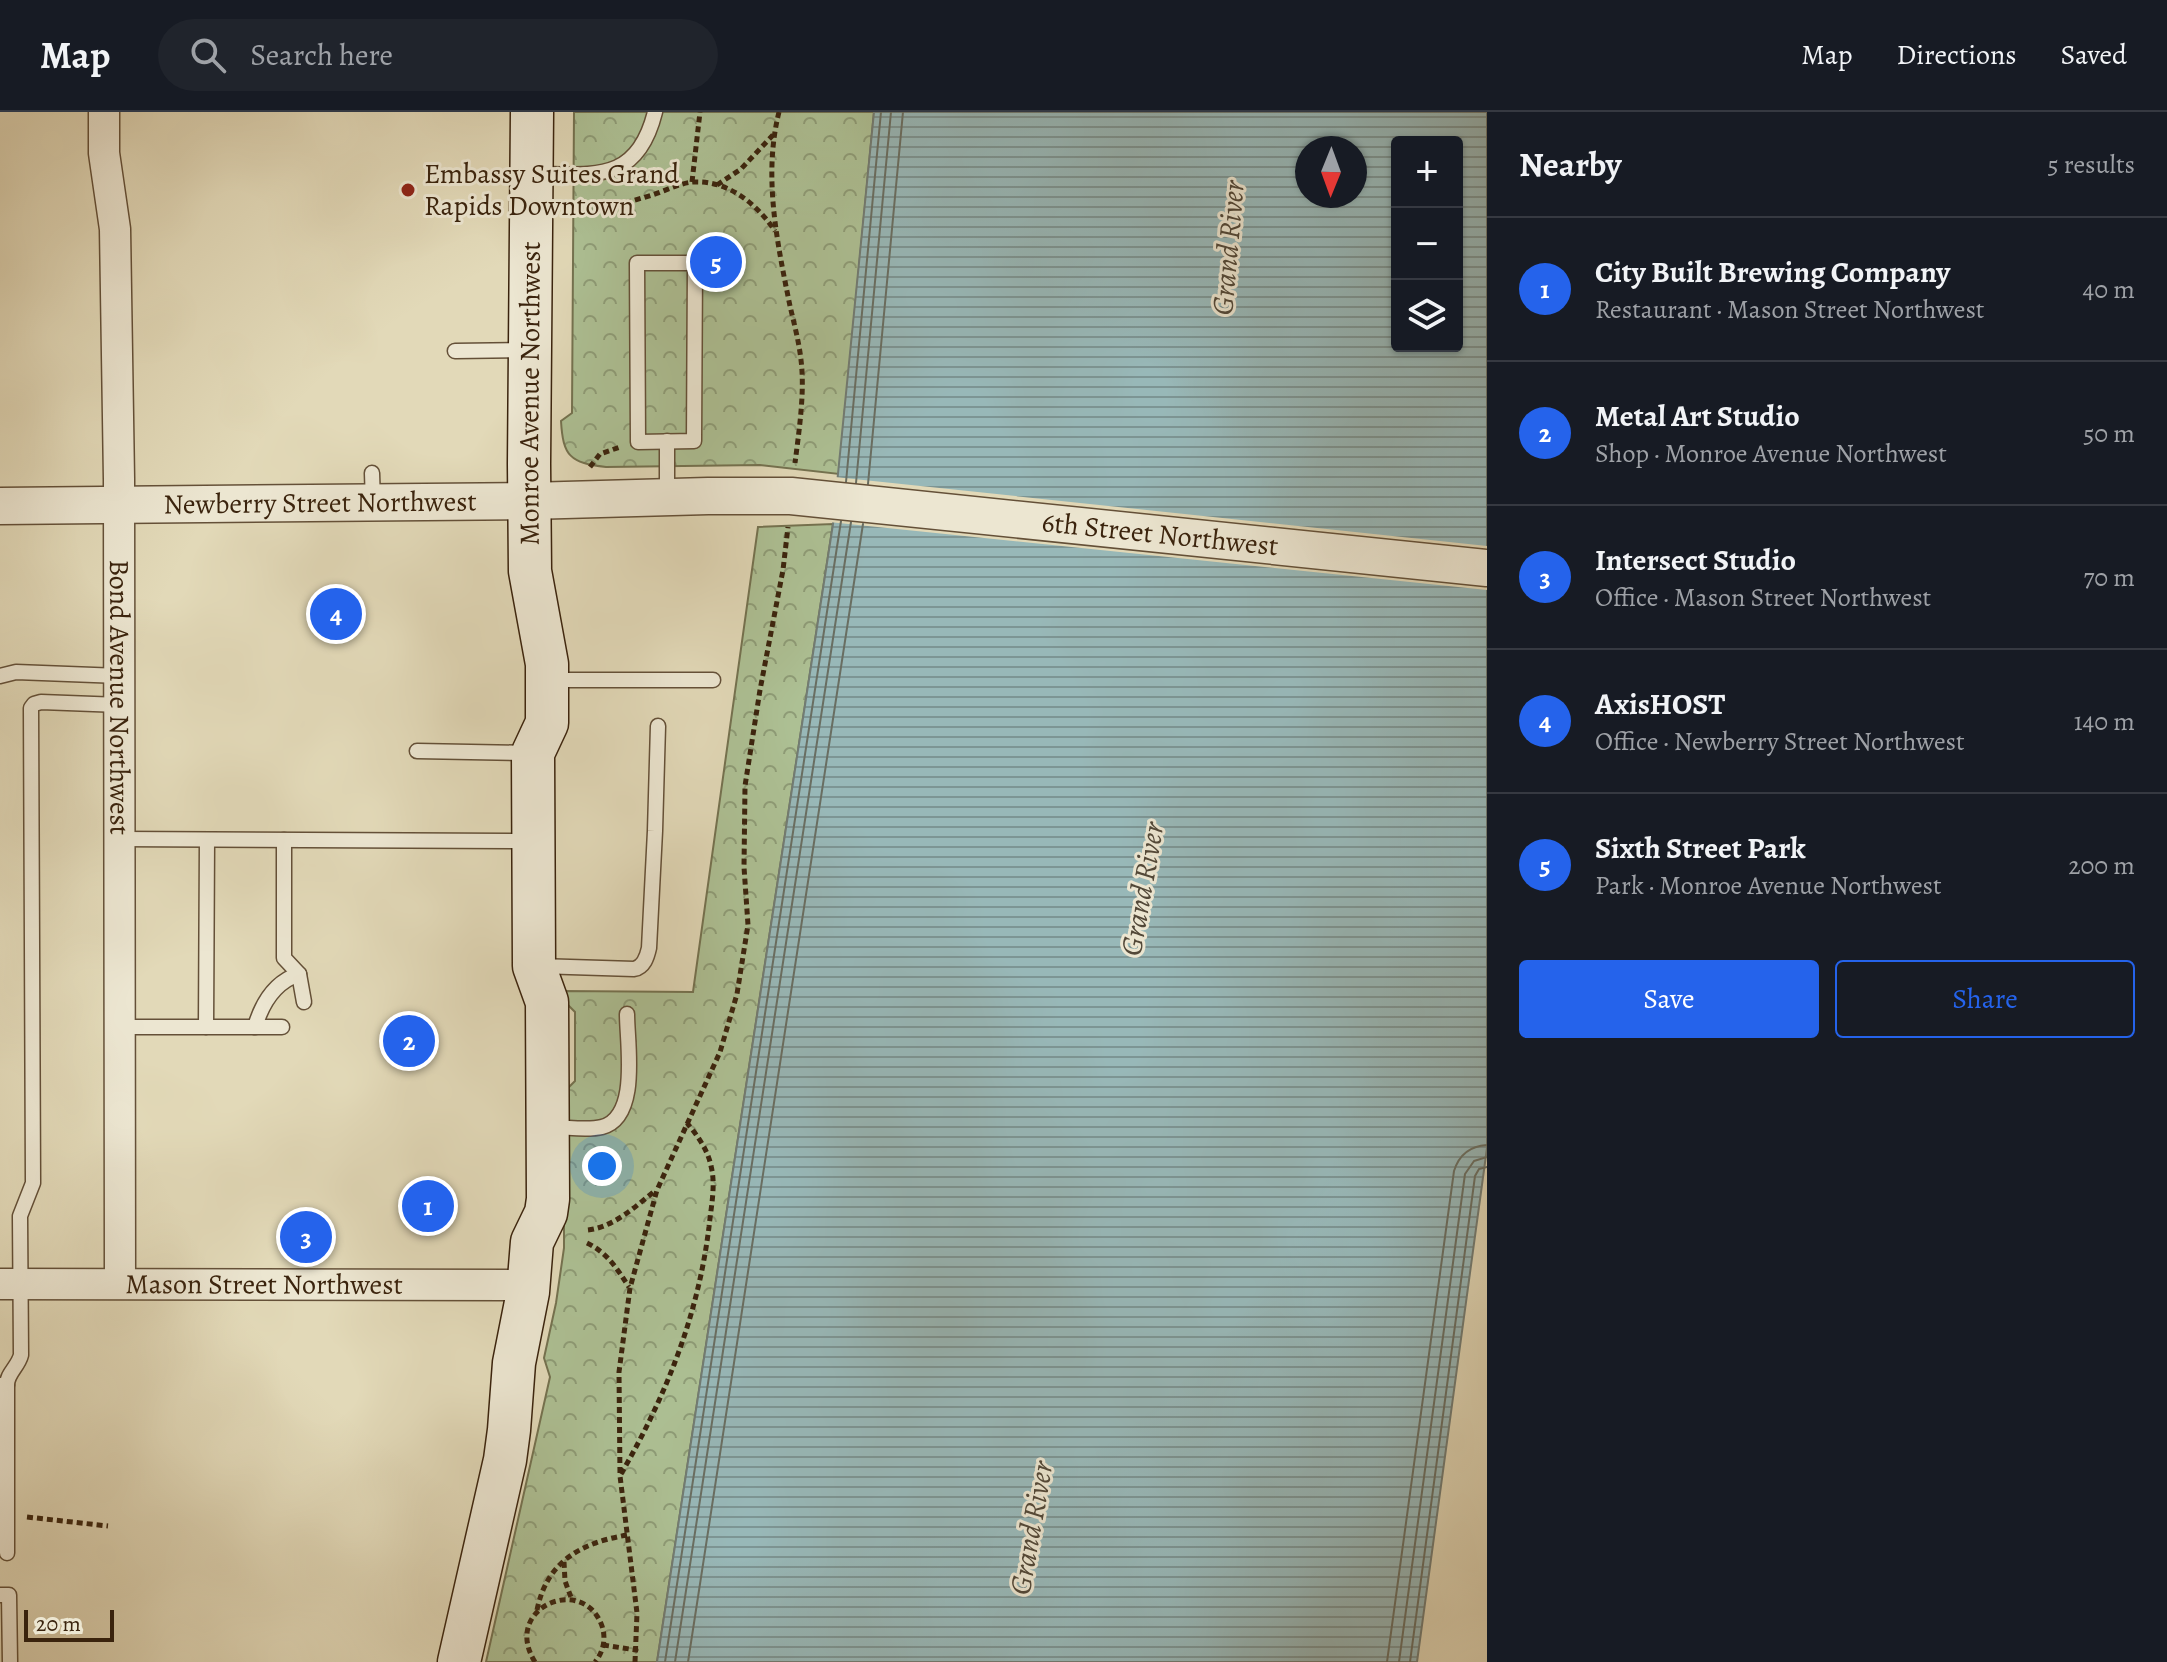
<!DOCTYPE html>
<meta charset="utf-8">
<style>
body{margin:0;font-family:Alegreya,serif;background:#20242c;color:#f1f3f6}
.controls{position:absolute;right:24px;top:24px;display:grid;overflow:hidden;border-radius:8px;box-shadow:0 2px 6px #0004}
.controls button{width:72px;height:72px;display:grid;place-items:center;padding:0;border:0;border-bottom:2px solid #363941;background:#171b24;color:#f1f3f6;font:40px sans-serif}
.compass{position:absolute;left:1295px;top:24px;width:72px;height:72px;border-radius:50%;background:#171b24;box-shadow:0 2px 6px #0004;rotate:181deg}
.scale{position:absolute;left:24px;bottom:20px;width:90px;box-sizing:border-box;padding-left:8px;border:4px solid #3a230d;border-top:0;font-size:22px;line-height:28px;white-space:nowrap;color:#3a230d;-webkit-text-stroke:6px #ece6d1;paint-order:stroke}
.you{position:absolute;left:602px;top:1054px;width:28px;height:28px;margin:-20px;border:6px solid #fff;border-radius:50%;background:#1a73e8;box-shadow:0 0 0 12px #1a73e833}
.badge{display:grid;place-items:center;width:52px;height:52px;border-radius:50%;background:#2563eb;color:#fff;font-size:26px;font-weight:700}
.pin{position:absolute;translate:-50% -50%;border:4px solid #fff;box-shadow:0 2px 8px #0006}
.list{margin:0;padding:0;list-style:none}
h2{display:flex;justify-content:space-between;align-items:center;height:104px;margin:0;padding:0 32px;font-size:34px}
h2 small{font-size:26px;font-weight:400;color:#9ea1a6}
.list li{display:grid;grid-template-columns:52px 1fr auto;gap:24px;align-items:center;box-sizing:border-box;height:144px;padding:0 32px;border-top:2px solid #363941}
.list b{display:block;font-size:30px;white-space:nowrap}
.list p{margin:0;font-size:26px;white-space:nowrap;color:#9ea1a6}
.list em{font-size:26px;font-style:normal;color:#9ea1a6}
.actions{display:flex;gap:16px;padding:24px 32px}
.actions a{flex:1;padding:18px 0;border:2px solid #2563eb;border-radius:8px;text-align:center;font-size:28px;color:#2563eb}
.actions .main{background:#2563eb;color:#fff}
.icon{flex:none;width:44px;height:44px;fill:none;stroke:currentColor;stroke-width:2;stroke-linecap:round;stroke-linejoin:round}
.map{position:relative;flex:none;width:1487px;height:1550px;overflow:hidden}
header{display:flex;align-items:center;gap:48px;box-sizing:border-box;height:112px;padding:0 40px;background:#171b24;border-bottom:2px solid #363941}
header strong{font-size:38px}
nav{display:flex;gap:44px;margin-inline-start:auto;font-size:28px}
.search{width:560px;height:72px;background:#20242c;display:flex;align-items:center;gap:20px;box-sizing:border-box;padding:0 28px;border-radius:44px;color:#9ea1a6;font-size:30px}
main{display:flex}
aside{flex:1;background:#171b24}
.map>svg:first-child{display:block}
.park{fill:url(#park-crowns);stroke:#747250;stroke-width:2}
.water{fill:url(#water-rules);stroke:#727c74;stroke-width:2;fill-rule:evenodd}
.pier{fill:#e2d9b8}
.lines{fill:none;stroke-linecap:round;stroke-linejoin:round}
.shore{stroke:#696e62;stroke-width:2}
.service-casing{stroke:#645038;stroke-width:17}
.minor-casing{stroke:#645038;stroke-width:33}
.tertiary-casing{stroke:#645038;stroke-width:39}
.secondary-casing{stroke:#3a230d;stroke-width:45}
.path{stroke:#3a230d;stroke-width:5;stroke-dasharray:6 4;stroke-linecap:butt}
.service{stroke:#ece6d1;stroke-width:14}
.minor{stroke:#ece6d1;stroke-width:30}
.tertiary{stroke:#ece6d1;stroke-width:36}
.secondary{stroke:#ece6d1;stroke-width:42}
.poi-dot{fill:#8f2418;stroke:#ece6d1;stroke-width:3}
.labels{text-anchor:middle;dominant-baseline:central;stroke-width:6;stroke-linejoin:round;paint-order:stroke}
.poi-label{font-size:28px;fill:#3a230d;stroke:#ece6d1;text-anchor:start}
.street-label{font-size:28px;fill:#3a230d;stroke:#ece6d1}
.water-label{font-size:30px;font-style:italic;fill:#524838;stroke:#ece6d1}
</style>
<header>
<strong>Map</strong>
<div class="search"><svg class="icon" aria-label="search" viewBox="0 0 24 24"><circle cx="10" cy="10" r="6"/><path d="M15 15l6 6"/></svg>Search here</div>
<nav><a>Map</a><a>Directions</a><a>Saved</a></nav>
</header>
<main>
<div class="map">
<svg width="1487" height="1550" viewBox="0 0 1487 1550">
<defs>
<pattern id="park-crowns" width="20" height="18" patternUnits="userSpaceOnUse" patternTransform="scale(2)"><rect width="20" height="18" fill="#adc094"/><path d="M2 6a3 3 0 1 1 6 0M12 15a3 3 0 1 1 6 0" fill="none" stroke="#8e9c77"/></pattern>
<pattern id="water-rules" width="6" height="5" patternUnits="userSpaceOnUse" patternTransform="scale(2)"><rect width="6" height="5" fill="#98b8b8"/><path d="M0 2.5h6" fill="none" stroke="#7d9594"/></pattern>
</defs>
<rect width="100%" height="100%" fill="#e2d9b8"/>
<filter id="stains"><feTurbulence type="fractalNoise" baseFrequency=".0025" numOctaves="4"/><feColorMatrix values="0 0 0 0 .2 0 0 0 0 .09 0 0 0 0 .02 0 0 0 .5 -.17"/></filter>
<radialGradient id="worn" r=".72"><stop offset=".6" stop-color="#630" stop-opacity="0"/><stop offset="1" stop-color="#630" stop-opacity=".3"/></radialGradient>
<g class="park">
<path d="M574,0H874L839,362L760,353L606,355C570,351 563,344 561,309L572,301Z"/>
<polygon points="833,412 657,1550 486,1550 550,1265 544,1246 556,1191 564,1136 564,980 575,969 575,900 563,888 563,879 693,880 758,415"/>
</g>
<path class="water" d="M874,0H1487V1036L1417,1550H657L833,412ZM1397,30H1457V234H1397ZM1307,36H1355V84H1307Z"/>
<polygon class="pier" points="835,365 1487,434 1487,478 829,410"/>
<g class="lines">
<g class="shore">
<polyline points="846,370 881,0"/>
<polyline points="856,371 891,0"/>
<polyline points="868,372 903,0"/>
<polyline points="665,1550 841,409"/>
<polyline points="675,1550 851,410"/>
<polyline points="688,1550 863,412"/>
<path d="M1387,1550L1454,1059C1459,1043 1470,1034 1487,1033"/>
<polyline points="1399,1550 1465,1062 1474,1049 1487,1045"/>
<polyline points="1410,1550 1475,1064 1479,1057 1487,1055"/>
</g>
<g class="service-casing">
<g id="service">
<path d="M533,62C594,62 637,72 655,0"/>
<polygon points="637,151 695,151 694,329 638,330"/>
<polyline points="455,239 525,238"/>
<polyline points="667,329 667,384"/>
<polyline points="372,361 373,391"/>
<polyline points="0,564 16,560 120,564"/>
<polyline points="551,568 713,568"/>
<polyline points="417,639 529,641"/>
<polyline points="120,727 529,729"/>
<polyline points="284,728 284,846 299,862 304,890"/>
<path d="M538,854L634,857C644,855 647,845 649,836L655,719L658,614"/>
<polyline points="120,915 206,915 207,728"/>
<polyline points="206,915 282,915"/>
<path d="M255,915C262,891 275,870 299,862"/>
<path d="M552,1015C568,1015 587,1019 602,1015C640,1005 627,932 627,902"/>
<path d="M0,1273H7C7,1261 18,1255 21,1243L20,1104L33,1071L31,596L34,592L41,590L120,593"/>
<polyline points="7,1441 7,1273"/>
<polyline points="0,1483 9,1483 10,1550"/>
</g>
</g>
<g class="minor-casing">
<g id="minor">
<path id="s1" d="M104,0V41L115,117L119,367L120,1171"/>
<path id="s2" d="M0,1172L529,1173"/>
</g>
</g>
<g class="tertiary-casing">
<g id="tertiary">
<path id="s3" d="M0,394L529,389L708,384H791L1487,456"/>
</g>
</g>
<g class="secondary-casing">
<g id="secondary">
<path id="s4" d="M459,1550L505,1348L509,1318L514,1251L528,1180L532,1130L546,1101L548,1087L547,890L534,854L533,641L547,611V552L530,459L529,352L532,0"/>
</g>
</g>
<g class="path">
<path d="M779,0C763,64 777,130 790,194C794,211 799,230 801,248C805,280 799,319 795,351"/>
<polyline points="692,70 700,0"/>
<polyline points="717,73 741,57 773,23"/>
<path d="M586,98C609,95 630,90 652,83C665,79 680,71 693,70C728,68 757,92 775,119"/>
<polyline points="590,355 600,342 620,335"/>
<path d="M588,1118C614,1115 636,1094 656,1078"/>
<path d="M587,1131C608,1141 617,1157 629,1175"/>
<path d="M621,1362C666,1284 698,1204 709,1115C711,1095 716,1073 711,1054C708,1038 697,1023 687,1011"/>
<polyline points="27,1405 108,1414"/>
<polyline points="564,1450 565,1469 572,1488"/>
<path d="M537,1498C547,1449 581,1431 627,1423"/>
<polyline points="603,1533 636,1538 635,1540"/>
<path d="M535,1550C501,1496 583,1461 602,1514C606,1526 604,1539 595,1550"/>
<polyline points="635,1550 637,1501 620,1364 619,1260 630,1176 657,1078 720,940 737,882 748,813 744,755 745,674 760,578 783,458 788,415"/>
</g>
<use href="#service" class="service"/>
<use href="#minor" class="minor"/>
<use href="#tertiary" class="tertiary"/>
<use href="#secondary" class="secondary"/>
</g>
<circle class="poi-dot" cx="408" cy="78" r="8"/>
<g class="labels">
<g class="poi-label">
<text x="424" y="62">Embassy Suites Grand<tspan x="424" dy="32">Rapids Downtown</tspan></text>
</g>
<g class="street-label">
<text stroke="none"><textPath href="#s4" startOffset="1286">Monroe Avenue Northwest</textPath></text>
<text stroke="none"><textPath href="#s3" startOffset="320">Newberry Street Northwest</textPath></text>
<text stroke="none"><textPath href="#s3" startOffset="1162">6th Street Northwest</textPath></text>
<text stroke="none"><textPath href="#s1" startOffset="586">Bond Avenue Northwest</textPath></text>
<text stroke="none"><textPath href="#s2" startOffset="264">Mason Street Northwest</textPath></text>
</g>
<g class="water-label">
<text transform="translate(1228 136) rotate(-85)">Grand River</text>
<text transform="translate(1142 777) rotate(-80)">Grand River</text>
<text transform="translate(1031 1416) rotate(-80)">Grand River</text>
</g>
</g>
<rect width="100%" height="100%" filter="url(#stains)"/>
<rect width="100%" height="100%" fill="url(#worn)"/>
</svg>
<div class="controls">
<button>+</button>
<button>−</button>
<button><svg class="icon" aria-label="layers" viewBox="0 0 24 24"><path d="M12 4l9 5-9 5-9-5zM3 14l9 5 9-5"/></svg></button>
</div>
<svg class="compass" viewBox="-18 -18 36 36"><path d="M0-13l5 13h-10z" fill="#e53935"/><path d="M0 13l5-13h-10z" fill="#9ea1a6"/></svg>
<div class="scale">20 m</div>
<div class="you"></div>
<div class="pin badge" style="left:428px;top:1094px">1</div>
<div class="pin badge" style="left:409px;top:929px">2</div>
<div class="pin badge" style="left:306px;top:1125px">3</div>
<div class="pin badge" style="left:336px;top:502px">4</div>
<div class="pin badge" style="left:716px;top:150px">5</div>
</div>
<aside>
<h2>Nearby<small>5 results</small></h2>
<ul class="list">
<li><span class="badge">1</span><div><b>City Built Brewing Company</b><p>Restaurant · Mason Street Northwest</p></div><em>40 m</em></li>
<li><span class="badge">2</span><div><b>Metal Art Studio</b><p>Shop · Monroe Avenue Northwest</p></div><em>50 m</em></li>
<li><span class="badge">3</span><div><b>Intersect Studio</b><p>Office · Mason Street Northwest</p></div><em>70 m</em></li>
<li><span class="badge">4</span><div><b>AxisHOST</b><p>Office · Newberry Street Northwest</p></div><em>140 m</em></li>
<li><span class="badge">5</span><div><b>Sixth Street Park</b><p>Park · Monroe Avenue Northwest</p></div><em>200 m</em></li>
</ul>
<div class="actions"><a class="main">Save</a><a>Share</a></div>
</aside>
</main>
